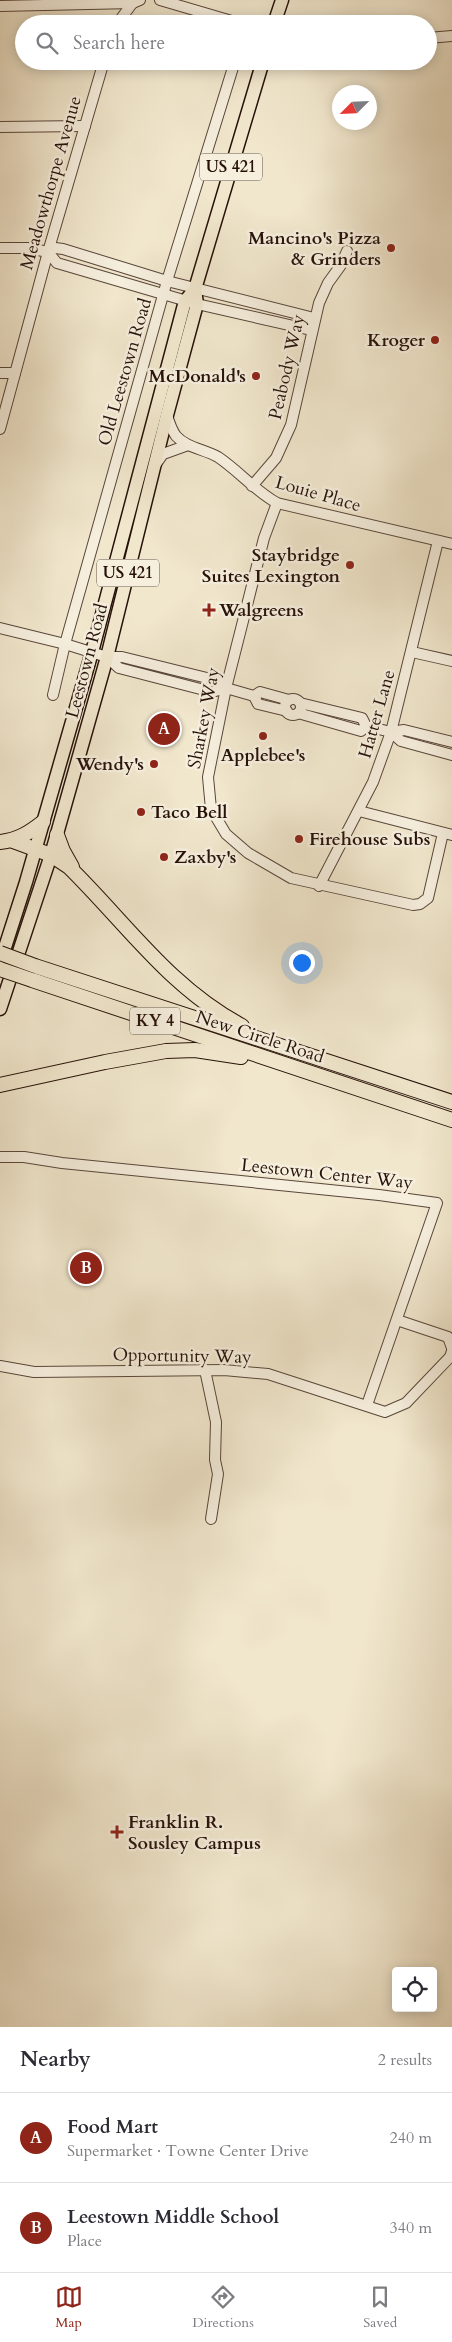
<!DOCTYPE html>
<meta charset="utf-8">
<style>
body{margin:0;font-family:Cardo,serif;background:#f7f7f7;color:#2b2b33}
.controls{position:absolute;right:15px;bottom:15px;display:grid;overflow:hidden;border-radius:5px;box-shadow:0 2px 12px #0003}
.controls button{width:45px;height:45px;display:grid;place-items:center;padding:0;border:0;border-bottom:1px solid #e1e1e2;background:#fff;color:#2b2b33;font:25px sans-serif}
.compass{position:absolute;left:332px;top:85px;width:45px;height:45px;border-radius:50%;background:#fff;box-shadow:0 2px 12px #0003;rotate:246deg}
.you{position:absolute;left:301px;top:962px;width:18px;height:18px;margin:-12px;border:4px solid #fff;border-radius:50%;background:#1a73e8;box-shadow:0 0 0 8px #1a73e833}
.badge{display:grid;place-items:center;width:32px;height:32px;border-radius:50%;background:#8f2418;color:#fff;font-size:16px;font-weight:700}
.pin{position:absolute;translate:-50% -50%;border:2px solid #fff;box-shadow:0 1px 5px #0006}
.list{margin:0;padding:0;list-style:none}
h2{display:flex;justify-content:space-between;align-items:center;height:65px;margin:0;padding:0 20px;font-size:21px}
h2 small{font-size:16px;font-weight:400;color:#7c7c81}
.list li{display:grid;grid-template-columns:32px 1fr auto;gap:15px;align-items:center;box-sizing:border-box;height:90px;padding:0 20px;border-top:1px solid #e1e1e2}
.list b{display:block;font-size:19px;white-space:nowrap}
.list p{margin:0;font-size:16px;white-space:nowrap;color:#7c7c81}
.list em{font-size:16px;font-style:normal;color:#7c7c81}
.icon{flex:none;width:28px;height:28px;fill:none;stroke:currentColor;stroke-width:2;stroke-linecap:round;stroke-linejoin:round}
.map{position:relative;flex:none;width:452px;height:2027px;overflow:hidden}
.search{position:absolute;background:#fff;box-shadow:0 2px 12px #0003;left:15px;right:15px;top:15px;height:55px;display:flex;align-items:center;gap:12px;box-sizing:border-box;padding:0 18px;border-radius:28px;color:#7c7c81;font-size:19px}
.sheet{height:245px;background:#fff}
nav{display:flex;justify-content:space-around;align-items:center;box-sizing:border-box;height:70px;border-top:1px solid #e1e1e2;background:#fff;font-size:14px;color:#7c7c81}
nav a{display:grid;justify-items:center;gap:2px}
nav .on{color:#8f2418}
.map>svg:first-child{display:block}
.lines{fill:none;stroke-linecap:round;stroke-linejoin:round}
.minor-casing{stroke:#59463a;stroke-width:12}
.major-casing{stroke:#261109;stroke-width:15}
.highway-casing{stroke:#261109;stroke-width:16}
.minor{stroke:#f6efde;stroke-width:10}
.major{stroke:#f1e7cd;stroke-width:12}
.highway{stroke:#f1e7cd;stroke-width:14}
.highway-bridge-casing{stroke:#261109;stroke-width:16;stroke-linecap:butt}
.highway-bridge{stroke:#f1e7cd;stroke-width:14}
.poi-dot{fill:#8f2418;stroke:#f6efde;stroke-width:2}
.labels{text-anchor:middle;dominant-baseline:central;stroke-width:5;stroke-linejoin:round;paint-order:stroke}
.shield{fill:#f6efde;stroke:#645449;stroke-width:1}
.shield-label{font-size:16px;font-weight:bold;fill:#261109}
.street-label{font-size:18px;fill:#261109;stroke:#f6efde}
.poi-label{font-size:18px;font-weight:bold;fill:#261109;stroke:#f6efde;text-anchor:end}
</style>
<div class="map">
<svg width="452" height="2027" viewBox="0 0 452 2027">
<rect width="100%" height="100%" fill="#f1e7cd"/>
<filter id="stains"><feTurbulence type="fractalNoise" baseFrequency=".004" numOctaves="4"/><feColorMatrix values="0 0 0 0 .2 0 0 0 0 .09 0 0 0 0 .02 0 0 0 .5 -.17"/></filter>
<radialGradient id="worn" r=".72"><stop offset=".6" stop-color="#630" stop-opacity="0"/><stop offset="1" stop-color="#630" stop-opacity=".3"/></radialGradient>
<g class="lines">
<g class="minor-casing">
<g id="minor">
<polyline points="160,0 242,24"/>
<polyline points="0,6 133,3 140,0"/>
<polyline points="117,24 134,1"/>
<polyline points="428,38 452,36"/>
<polyline points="0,127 85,126"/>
<polyline points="0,248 28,248 48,252 55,248 63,249 167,281 314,318"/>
<polyline points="48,252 57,263 197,304 311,330"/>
<polyline points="0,373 15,373"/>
<path d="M167,415C169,422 171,429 176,436C187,448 204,449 218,457C239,471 255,491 277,503L452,544"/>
<polyline points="0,429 48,252 104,61"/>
<polyline points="156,464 163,454 188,445"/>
<polyline points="252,486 276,458 291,425 319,303 328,283 341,265 347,251"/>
<polyline points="277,503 264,538 226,688 208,777 211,809 226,834 248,853 291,878 413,905 420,904 428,898 443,833"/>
<polyline points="0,628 65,644 107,657"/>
<polyline points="412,652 452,661"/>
<polyline points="226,688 212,692 119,668 107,657 122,657 215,680 226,688 254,696 260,692 289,700"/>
<polyline points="53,695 65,644 167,281 235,61"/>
<polyline points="254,696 258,704 287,711"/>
<circle cx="293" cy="707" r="8"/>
<polyline points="300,703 362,718 366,726 391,732 404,730 452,742"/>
<polyline points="298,713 361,731 366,726"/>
<polyline points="391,732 401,741 452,755"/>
<polyline points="359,811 452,835"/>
<polyline points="319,886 373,782 391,732 438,541"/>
<polyline points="0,1157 24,1157 62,1163 379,1195 437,1203 367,1405"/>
<polyline points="397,1320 448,1337 452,1348"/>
<polyline points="0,1366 34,1372 224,1370 268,1374 385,1412 406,1403 450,1357 452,1351"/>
<polyline points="205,1370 216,1422 215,1460 218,1474 211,1519"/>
</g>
</g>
<g class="major-casing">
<g id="major">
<polyline points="274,24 282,0"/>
<polyline points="0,963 26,882 92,652 185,301 195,289 263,61"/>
<polyline points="0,1009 51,855 107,657 167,415 197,304 195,289"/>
</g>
</g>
<g class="highway-casing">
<g id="highway">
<polyline points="57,835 63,851 72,867"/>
<path d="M13,841L51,855L69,867C126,923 170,988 242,1026"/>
<path d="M0,842C18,840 29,833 43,822"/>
<polyline points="35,966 452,1102"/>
<polyline points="32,980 452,1120"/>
<polyline points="0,1085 105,1062 166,1051 195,1050 241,1057"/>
</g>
</g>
<use href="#minor" class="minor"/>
<use href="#major" class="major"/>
<use href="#highway" class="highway"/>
<g class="highway-bridge-casing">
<g id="highway-bridge">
<polyline points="0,953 35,966"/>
<polyline points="0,969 32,980"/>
</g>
</g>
<use href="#highway-bridge" class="highway-bridge"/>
</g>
<g class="poi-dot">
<circle cx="391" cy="248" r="5"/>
<circle cx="435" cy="340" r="5"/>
<circle cx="256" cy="376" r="5"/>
<circle cx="350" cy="565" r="5"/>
<path d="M206.5 602.5h5v5h5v5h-5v5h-5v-5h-5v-5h5z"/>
<circle cx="263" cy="736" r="5"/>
<circle cx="154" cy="764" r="5"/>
<circle cx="141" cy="812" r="5"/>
<circle cx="299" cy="839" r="5"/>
<circle cx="164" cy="857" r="5"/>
<path d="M114.5 1824.5h5v5h5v5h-5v5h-5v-5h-5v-5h5z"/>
</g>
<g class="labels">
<g class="shield">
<rect x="200" y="153.5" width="62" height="27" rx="4"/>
<rect x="97" y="559.5" width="62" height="27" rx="4"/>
<rect x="130" y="1007.5" width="50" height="27" rx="4"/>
</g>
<g class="shield-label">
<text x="231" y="167">US 421</text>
<text x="128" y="573">US 421</text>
<text x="155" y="1021">KY 4</text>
</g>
<g class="street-label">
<text transform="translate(51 183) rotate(-74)">Meadowthorpe Avenue</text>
<text transform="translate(287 367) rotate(-77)">Peabody Way</text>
<text transform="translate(125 372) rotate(-74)">Old Leestown Road</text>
<text transform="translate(318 494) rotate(16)">Louie Place</text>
<text transform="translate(87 661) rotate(-75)">Leestown Road</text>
<text transform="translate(377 714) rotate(-74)">Hatter Lane</text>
<text transform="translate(204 718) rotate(-79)">Sharkey Way</text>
<text transform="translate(260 1037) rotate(18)">New Circle Road</text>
<text transform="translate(327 1174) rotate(6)">Leestown Center Way</text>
<text transform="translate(182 1356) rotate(1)">Opportunity Way</text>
</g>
<g class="poi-label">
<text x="381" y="238">Mancino's Pizza<tspan x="381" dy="21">&amp; Grinders</tspan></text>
<text x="425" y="340">Kroger</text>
<text x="246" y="376">McDonald's</text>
<text x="340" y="555">Staybridge<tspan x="340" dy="21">Suites Lexington</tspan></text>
<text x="219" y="610" text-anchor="start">Walgreens</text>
<text x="263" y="755" text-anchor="middle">Applebee's</text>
<text x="144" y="764">Wendy's</text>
<text x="151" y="812" text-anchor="start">Taco Bell</text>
<text x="309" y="839" text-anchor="start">Firehouse Subs</text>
<text x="174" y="857" text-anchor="start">Zaxby's</text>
<text x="128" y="1822" text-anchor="start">Franklin R.<tspan x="128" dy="21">Sousley Campus</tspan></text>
</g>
</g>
<rect width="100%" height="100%" filter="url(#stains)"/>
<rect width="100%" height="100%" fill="url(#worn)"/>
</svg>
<div class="controls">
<button><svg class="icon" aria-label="locate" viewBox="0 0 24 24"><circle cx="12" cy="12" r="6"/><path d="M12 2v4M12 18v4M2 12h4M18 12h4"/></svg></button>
</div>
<svg class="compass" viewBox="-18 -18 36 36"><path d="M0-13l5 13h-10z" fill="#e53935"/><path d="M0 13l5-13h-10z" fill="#7c7c81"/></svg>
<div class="you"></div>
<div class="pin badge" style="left:164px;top:729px">A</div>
<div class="pin badge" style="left:86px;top:1268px">B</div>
<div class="search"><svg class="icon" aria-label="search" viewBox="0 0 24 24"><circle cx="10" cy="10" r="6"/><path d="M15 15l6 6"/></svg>Search here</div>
</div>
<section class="sheet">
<h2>Nearby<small>2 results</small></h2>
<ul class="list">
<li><span class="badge">A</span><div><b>Food Mart</b><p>Supermarket · Towne Center Drive</p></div><em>240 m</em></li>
<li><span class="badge">B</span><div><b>Leestown Middle School</b><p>Place</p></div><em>340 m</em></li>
</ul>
</section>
<nav>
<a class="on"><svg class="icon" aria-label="map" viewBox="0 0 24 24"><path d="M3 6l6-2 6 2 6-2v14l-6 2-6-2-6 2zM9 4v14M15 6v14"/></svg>Map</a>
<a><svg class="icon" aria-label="directions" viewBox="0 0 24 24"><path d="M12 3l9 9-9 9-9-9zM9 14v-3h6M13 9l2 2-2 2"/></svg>Directions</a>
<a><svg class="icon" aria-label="saved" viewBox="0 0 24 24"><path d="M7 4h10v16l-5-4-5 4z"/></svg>Saved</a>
</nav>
